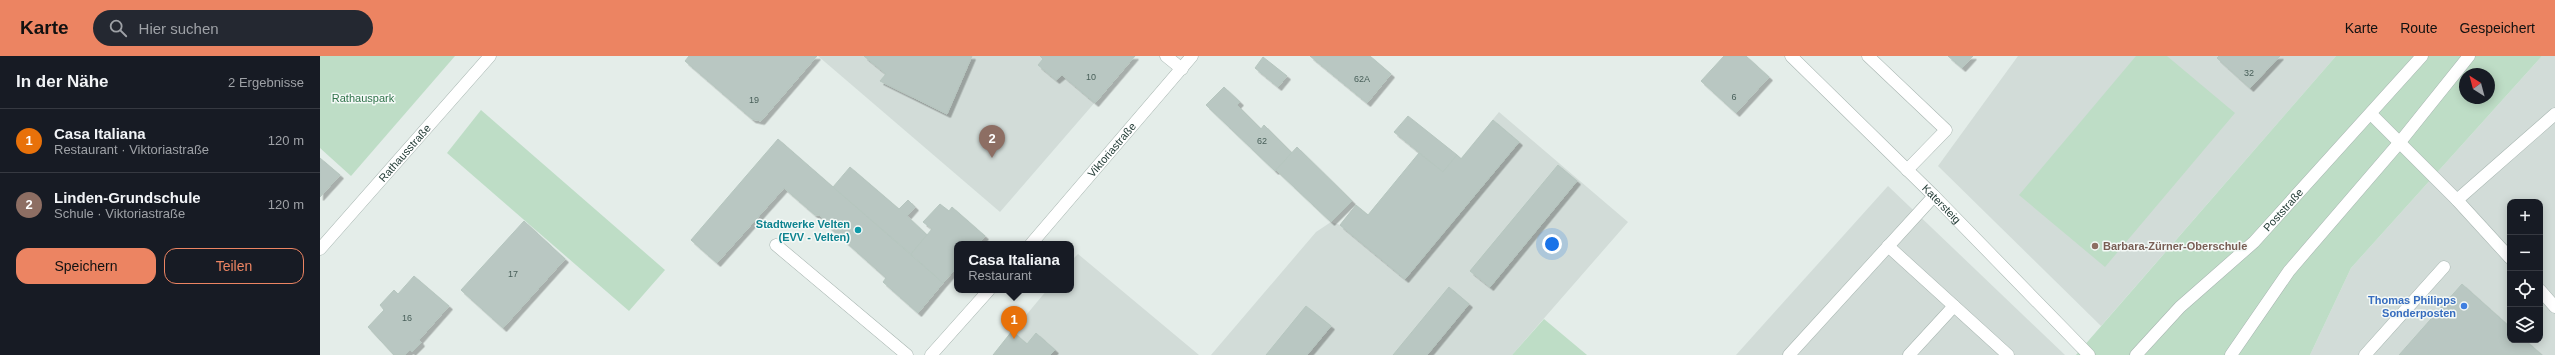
<!DOCTYPE html>
<html lang="de">
<meta charset="utf-8">
<style>
body{margin:0;font-family:Helvetica,sans-serif;background:#242831;color:#f1f3f6}
.controls{position:absolute;right:12px;bottom:12px;display:grid;overflow:hidden;border-radius:8px;box-shadow:0 2px 10px #0003}
.controls button{width:36px;height:36px;display:grid;place-items:center;padding:0;border:0;border-bottom:1px solid #363941;background:#171b24;color:#f1f3f6;font:20px sans-serif}
.compass{position:absolute;left:2139px;top:12px;width:36px;height:36px;border-radius:50%;background:#171b24;box-shadow:0 2px 10px #0003;rotate:324deg}
.you{position:absolute;left:1232px;top:188px;width:14px;height:14px;margin:-10px;border:3px solid #fff;border-radius:50%;background:#1a73e8;box-shadow:0 0 0 6px #1a73e833}
.badge{display:grid;place-items:center;width:26px;height:26px;border-radius:50%;background:#ec8462;color:#fff;font-size:13px;font-weight:700}
.pin{position:absolute;translate:-50% -33px;filter:drop-shadow(0 1px 2px #0008)}
.pin::after{content:'';position:absolute;top:21px;width:14px;height:12px;background:inherit;clip-path:polygon(0 0,100% 0,50% 100%)}
.popup{position:absolute;left:634px;top:185px;width:120px;height:52px;box-sizing:border-box;display:grid;place-content:center;border-radius:8px;background:#171b24;filter:drop-shadow(0 1px 3px #0005);font-size:13px;white-space:nowrap;color:#9ea1a6}
.popup b{font-size:15px;color:#f1f3f6}
.popup::after{content:'';position:absolute;left:50%;top:100%;margin-left:-8px;border:8px solid transparent;border-top-color:#171b24}
.list{margin:0;padding:0;list-style:none}
h2{display:flex;justify-content:space-between;align-items:center;height:52px;margin:0;padding:0 16px;font-size:17px}
h2 small{font-size:13px;font-weight:400;color:#9ea1a6}
.list li{display:grid;grid-template-columns:26px 1fr auto;gap:12px;align-items:center;box-sizing:border-box;height:64px;padding:0 16px;border-top:1px solid #363941}
.list b{display:block;font-size:15px;white-space:nowrap}
.list p{margin:0;font-size:13px;white-space:nowrap;color:#9ea1a6}
.list em{font-size:13px;font-style:normal;color:#9ea1a6}
.actions{display:flex;gap:8px;padding:12px 16px}
.actions a{flex:1;padding:9px 0;border:1px solid #ec8462;border-radius:12px;text-align:center;font-size:14px;color:#ec8462}
.actions .main{background:#ec8462;color:#111}
.icon{flex:none;width:22px;height:22px;fill:none;stroke:currentColor;stroke-width:2;stroke-linecap:round;stroke-linejoin:round}
.map{position:relative;flex:none;width:2235px;height:299px;overflow:hidden}
header{display:flex;align-items:center;gap:24px;box-sizing:border-box;height:56px;padding:0 20px;background:#ec8462;color:#111}
header strong{font-size:19px}
nav{display:flex;gap:22px;margin-inline-start:auto;font-size:14px}
.search{width:280px;height:36px;background:#242831;display:flex;align-items:center;gap:10px;box-sizing:border-box;padding:0 14px;border-radius:22px;color:#9ea1a6;font-size:15px}
main{display:flex}
aside{flex:1;background:#171b24}
.map>svg:first-child{display:block}
.built{fill:#d2dcd8;fill-rule:evenodd}
.green{fill:#beddc6;fill-rule:evenodd}
.building{fill:#b9c7c2;stroke:#b6c6bf;filter:url(#shadow)}
.lines{fill:none;stroke-linecap:round;stroke-linejoin:round}
.service-casing{stroke:#a7b5b0;stroke-width:13}
.minor-casing{stroke:#a7b5b0;stroke-width:13}
.tertiary-casing{stroke:#a7b5b0;stroke-width:13}
.service{stroke:#fff;stroke-width:12}
.minor{stroke:#fff;stroke-width:12}
.tertiary{stroke:#fff;stroke-width:12}
.culture-dot{fill:#0f9aa8;stroke:#f4f9f7;stroke-width:1.5}
.education-dot{fill:#8d6e63;stroke:#f4f9f7;stroke-width:1.5}
.shop-dot{fill:#3f7fe0;stroke:#f4f9f7;stroke-width:1.5}
.labels{text-anchor:middle;dominant-baseline:central;stroke-width:3;stroke-linejoin:round;paint-order:stroke}
.number-label{font-size:9px;fill:#49605a}
.park-label{font-size:11px;fill:#30734a;stroke:#f4f9f7}
.street-label{font-size:11px;fill:#243d37;stroke:#f4f9f7}
.culture-label{font-size:11px;font-weight:bold;fill:#0d838f;stroke:#f4f9f7;text-anchor:end}
.education-label{font-size:11px;font-weight:bold;fill:#785e54;stroke:#f4f9f7;text-anchor:start}
.shop-label{font-size:11px;font-weight:bold;fill:#366cbe;stroke:#f4f9f7;text-anchor:end}
</style>
<header>
<strong>Karte</strong>
<div class="search"><svg class="icon" aria-label="search" viewBox="0 0 24 24"><circle cx="10" cy="10" r="6"/><path d="M15 15l6 6"/></svg>Hier suchen</div>
<nav><a>Karte</a><a>Route</a><a>Gespeichert</a></nav>
</header>
<main>
<aside>
<h2>In der Nähe<small>2 Ergebnisse</small></h2>
<ul class="list">
<li><span class="badge" style="background:#e8710a">1</span><div><b>Casa Italiana</b><p>Restaurant · Viktoriastraße</p></div><em>120 m</em></li>
<li><span class="badge" style="background:#8d6e63">2</span><div><b>Linden-Grundschule</b><p>Schule · Viktoriastraße</p></div><em>120 m</em></li>
</ul>
<div class="actions"><a class="main">Speichern</a><a>Teilen</a></div>
</aside>
<div class="map">
<svg width="2235" height="299" viewBox="0 0 2235 299">
<defs>
<filter id="shadow"><feDropShadow dx="3.5" dy="3.5" stdDeviation="0" flood-color="#0004"/></filter>
</defs>
<rect width="100%" height="100%" fill="#e4ede9"/>
<g class="built">
<polygon points="498,0 815,0 680,156"/>
<polygon points="1698,0 2016,0 1781,270 1618,110"/>
<path d="M2222,0H2235V299H1990L2031,212ZM2190,146H2220V284H2190Z"/>
<polygon points="1179,56 1308,166 1192,299 891,299 996,176 1011,166 1020,169 1036,149 1048,159 1099,97 1123,116 1137,99 1141,102"/>
<polygon points="1568,130 1745,299 1416,299"/>
<polygon points="758,198 879,299 673,299 727,234 751,234 751,205"/>
</g>
<g class="green">
<polygon points="0,0 135,0 31,120 0,92"/>
<polygon points="1816,0 1847,0 1915,57 1785,211 1699,139"/>
<path d="M2016,0H2222L2031,212L1990,299H1756ZM2145,18H2169V42H2145Z"/>
<polygon points="161,54 345,214 309,255 127,97"/>
<polygon points="1224,263 1267,299 1192,299"/>
</g>
<g class="building">
<polygon points="369,0 497,0 441,65 432,63 365,5"/>
<polygon points="544,0 652,0 627,58 560,25 566,18"/>
<polygon points="720,0 815,0 775,47 742,19 736,24 718,9 723,3"/>
<polygon points="990,0 1050,0 1071,18 1047,47"/>
<polygon points="1404,0 1426,0 1449,21 1416,57 1381,25"/>
<polygon points="1628,0 1653,0 1642,12"/>
<polygon points="1899,0 1960,0 1930,32 1897,2"/>
<polygon points="943,1 967,20 958,31 935,12"/>
<polygon points="904,31 920,46 917,49 941,73 944,69 972,97 955,115 886,49"/>
<polygon points="1088,60 1137,99 1123,116 1074,76"/>
<polygon points="1173,64 1199,86 1085,223 1020,169 1036,149 1048,159 1099,97 1123,116 1137,99 1141,103"/>
<polygon points="458,83 623,227 598,257 563,226 566,222 508,170 509,168 499,159 495,159 464,132 397,207 371,184"/>
<polygon points="977,91 1032,145 1011,166 956,114"/>
<polygon points="0,102 20,119 0,141"/>
<polygon points="1238,109 1257,125 1170,231 1150,215"/>
<polygon points="530,111 579,153 588,144 595,151 587,160 607,179 591,198 513,131"/>
<polygon points="620,148 629,155 632,151 665,180 658,188 637,188 637,211 623,227 591,198 612,173 603,166"/>
<polygon points="204,165 245,203 183,272 141,234"/>
<polygon points="94,220 129,250 99,284 101,287 92,296 90,294 85,299 74,299 48,271 64,254 60,249 74,234 78,238"/>
<polygon points="2142,228 2190,271 2190,284 2205,284 2222,299 2079,299"/>
<polygon points="1129,231 1149,248 1107,299 1073,299"/>
<polygon points="986,250 1011,270 987,299 946,299"/>
<polygon points="692,275 707,288 716,277 735,294 730,299 673,299"/>
</g>
<g class="lines">
<g class="service-casing">
<g id="service">
<polyline points="846,0 862,13"/>
<polyline points="1548,0 1626,74 1587,114"/>
<polyline points="2051,58 2137,144 2190,202"/>
<polyline points="2137,144 2235,58"/>
<polyline points="456,189 587,299"/>
<polyline points="1568,190 1688,299"/>
<polyline points="2220,234 2235,251"/>
<polyline points="1469,299 1614,140"/>
<polyline points="1589,299 1634,250"/>
<polyline points="2045,299 2124,211"/>
</g>
</g>
<g class="minor-casing">
<g id="minor">
<path id="s1" d="M1471,0L1614,140L1769,299"/>
<path id="s2" d="M0,193L170,0"/>
</g>
</g>
<g class="tertiary-casing">
<g id="tertiary">
<path id="s3" d="M711,188L872,0"/>
<polyline points="611,299 669,234"/>
<path id="s4" d="M1816,299L1860,251L1934,186L2102,0"/>
<polyline points="1911,299 1969,215 2080,86 2149,0"/>
</g>
</g>
<use href="#service" class="service"/>
<use href="#minor" class="minor"/>
<use href="#tertiary" class="tertiary"/>
</g>
<circle class="culture-dot" cx="538" cy="174" r="4"/>
<circle class="education-dot" cx="1775" cy="190" r="4"/>
<circle class="shop-dot" cx="2144" cy="250" r="4"/>
<g class="labels">
<g class="number-label">
<text x="1929" y="17">32</text>
<text x="771" y="21">10</text>
<text x="1042" y="23">62A</text>
<text x="1414" y="41">6</text>
<text x="434" y="44">19</text>
<text x="942" y="85">62</text>
<text x="193" y="218">17</text>
<text x="87" y="262">16</text>
</g>
<g class="park-label">
<text x="43" y="42">Rathauspark</text>
</g>
<g class="street-label">
<text stroke="none"><textPath href="#s3" startOffset="124">Viktoriastraße</textPath></text>
<text stroke="none"><textPath href="#s2" startOffset="128">Rathausstraße</textPath></text>
<text stroke="none"><textPath href="#s1" startOffset="211">Katersteig</textPath></text>
<text stroke="none"><textPath href="#s4" startOffset="207">Poststraße</textPath></text>
</g>
<g class="culture-label">
<text x="530" y="168">Stadtwerke Velten<tspan x="530" dy="13">(EVV - Velten)</tspan></text>
</g>
<g class="education-label">
<text x="1783" y="190">Barbara-Zürner-Oberschule</text>
</g>
<g class="shop-label">
<text x="2136" y="244">Thomas Philipps<tspan x="2136" dy="13">Sonderposten</tspan></text>
</g>
</g>
</svg>
<div class="controls">
<button>+</button>
<button>−</button>
<button><svg class="icon" aria-label="locate" viewBox="0 0 24 24"><circle cx="12" cy="12" r="6"/><path d="M12 2v4M12 18v4M2 12h4M18 12h4"/></svg></button>
<button><svg class="icon" aria-label="layers" viewBox="0 0 24 24"><path d="M12 4l9 5-9 5-9-5zM3 14l9 5 9-5"/></svg></button>
</div>
<svg class="compass" viewBox="-18 -18 36 36"><path d="M0-13l5 13h-10z" fill="#e53935"/><path d="M0 13l5-13h-10z" fill="#9ea1a6"/></svg>
<div class="you"></div>
<div class="pin badge" style="left:694px;top:283px;background:#e8710a">1</div>
<div class="popup"><b>Casa Italiana</b>Restaurant</div>
<div class="pin badge" style="left:672px;top:102px;background:#8d6e63">2</div>
</div>
</main>
